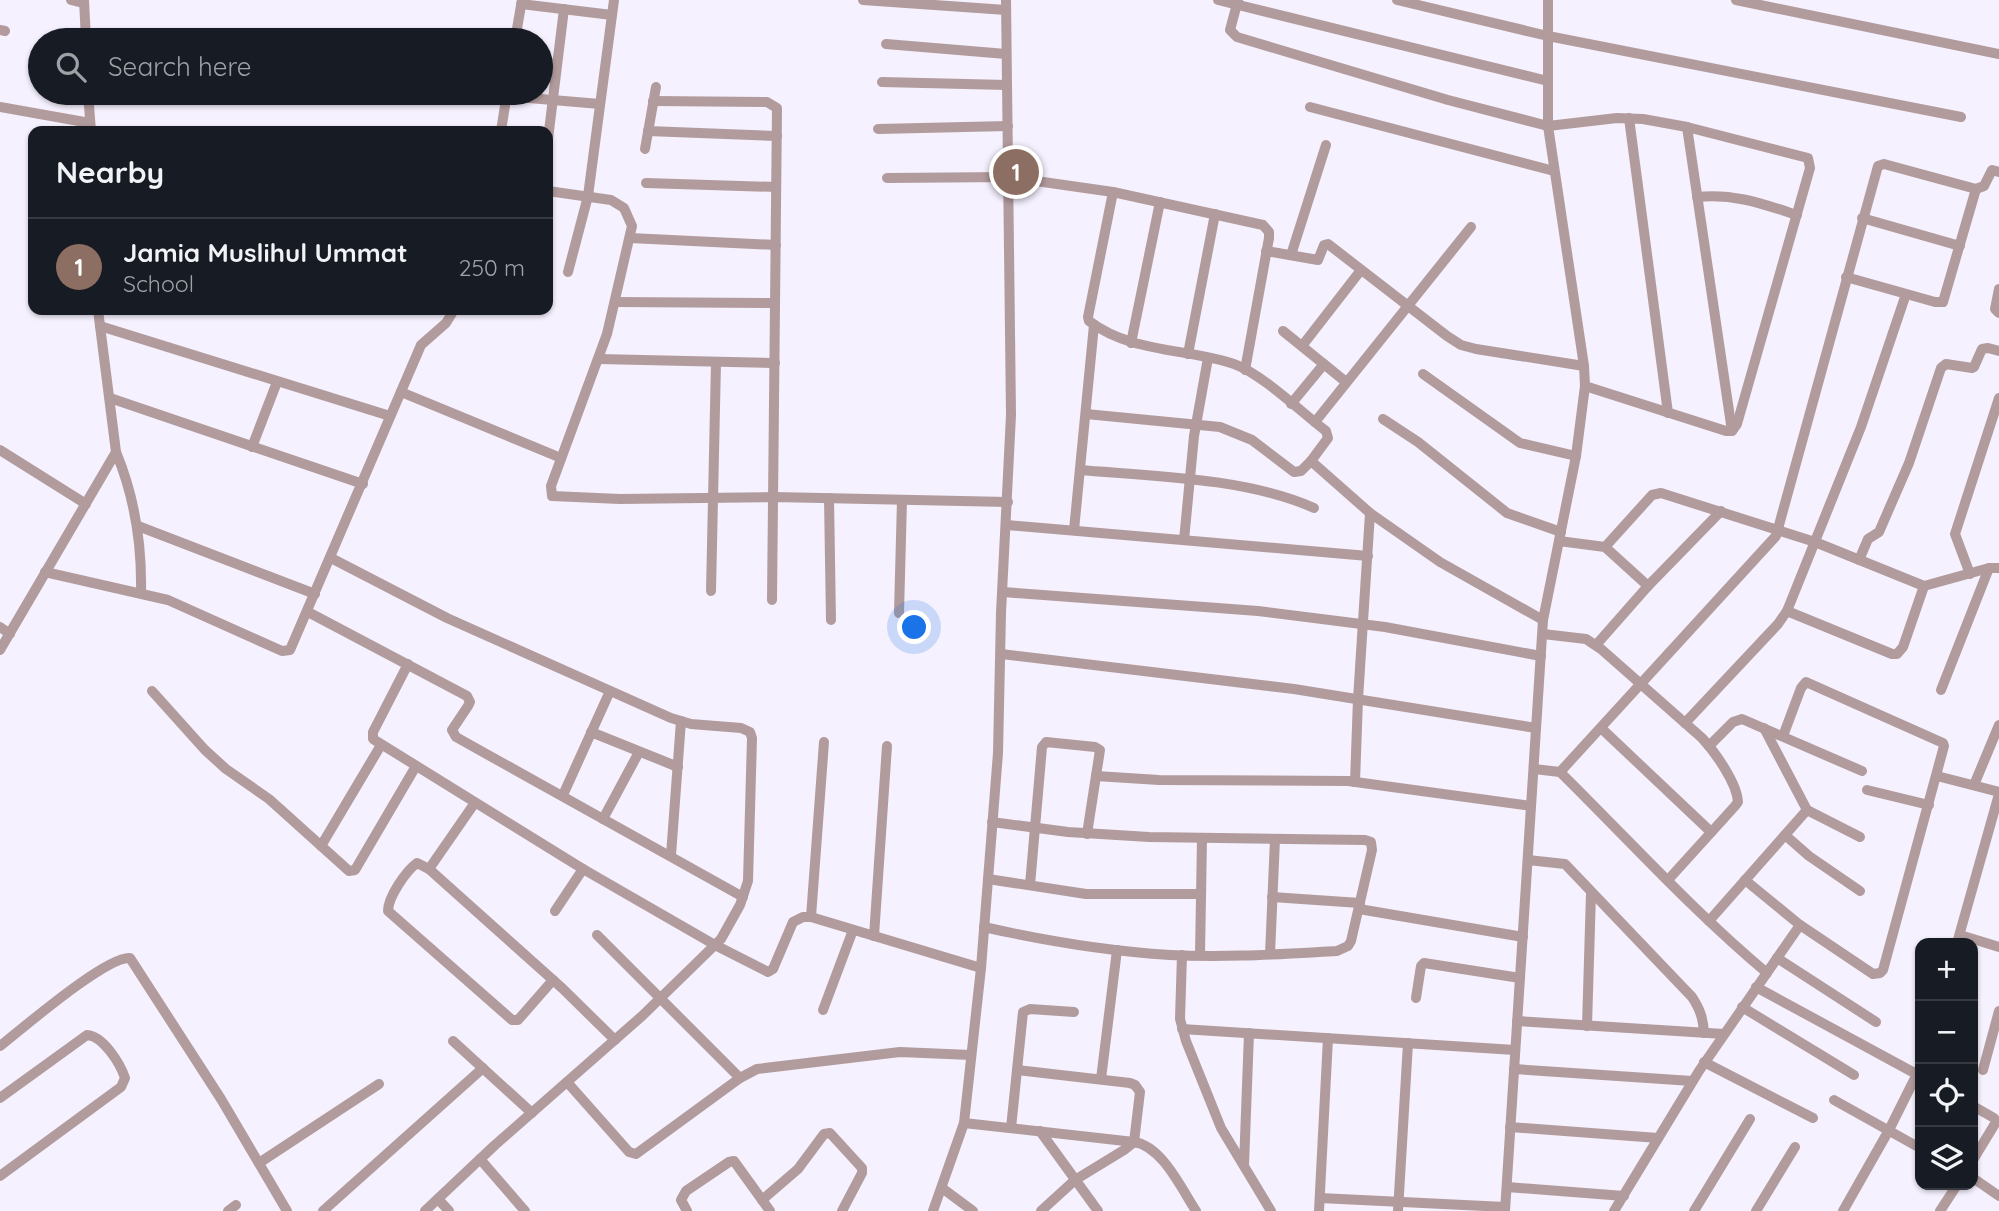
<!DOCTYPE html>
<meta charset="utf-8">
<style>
body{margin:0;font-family:Quicksand,sans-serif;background:#20242c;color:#f1f3f6}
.controls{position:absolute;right:21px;bottom:21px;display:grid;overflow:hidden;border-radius:14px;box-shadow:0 2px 5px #0004}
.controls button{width:63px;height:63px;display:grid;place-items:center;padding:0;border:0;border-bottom:2px solid #363941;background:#171b24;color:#f1f3f6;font:35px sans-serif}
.you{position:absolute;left:915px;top:628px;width:24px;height:24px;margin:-18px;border:5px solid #fff;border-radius:50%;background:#1a73e8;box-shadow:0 0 0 10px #1a73e833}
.badge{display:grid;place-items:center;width:46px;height:46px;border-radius:50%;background:#8561db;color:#fff;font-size:23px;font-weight:700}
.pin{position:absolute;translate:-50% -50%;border:4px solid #fff;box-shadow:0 2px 7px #0006}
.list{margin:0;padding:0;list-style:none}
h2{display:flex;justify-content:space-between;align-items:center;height:91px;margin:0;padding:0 28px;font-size:30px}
h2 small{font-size:23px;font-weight:400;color:#9ea1a6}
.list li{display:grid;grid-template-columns:46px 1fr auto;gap:21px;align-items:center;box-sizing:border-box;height:98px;padding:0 28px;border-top:2px solid #363941}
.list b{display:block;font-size:26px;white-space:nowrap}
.list p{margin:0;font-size:23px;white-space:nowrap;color:#9ea1a6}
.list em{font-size:23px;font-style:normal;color:#9ea1a6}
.icon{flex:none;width:38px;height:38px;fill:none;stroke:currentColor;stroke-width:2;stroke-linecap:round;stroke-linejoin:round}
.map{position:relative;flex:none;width:1999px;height:1211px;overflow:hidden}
.search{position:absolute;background:#171b24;box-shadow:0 2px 5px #0004;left:28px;top:28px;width:525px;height:77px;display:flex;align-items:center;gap:18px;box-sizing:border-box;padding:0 24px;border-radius:38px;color:#9ea1a6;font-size:26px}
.panel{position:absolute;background:#171b24;box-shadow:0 2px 5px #0004;left:28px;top:126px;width:525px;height:189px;border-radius:14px}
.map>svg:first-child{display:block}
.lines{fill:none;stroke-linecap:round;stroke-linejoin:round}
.minor{stroke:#b29b9d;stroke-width:10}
</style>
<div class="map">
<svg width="1999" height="1211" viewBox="0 0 1999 1211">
<rect width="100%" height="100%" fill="#f5f1fe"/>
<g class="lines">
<g class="minor">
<polyline points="71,0 83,3"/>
<polyline points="84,0 86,40"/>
<polyline points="863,0 1006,10"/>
<polyline points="1218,0 1548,81"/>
<polyline points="1238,0 1230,30 1237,37 1448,100 1548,126 1617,118 1643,119 1687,127 1808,158 1810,168 1737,424 1732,431"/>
<polyline points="1397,0 1548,36 1961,117"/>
<polyline points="1736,0 1999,54"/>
<polyline points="521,4 612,15"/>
<polyline points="0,30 5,31"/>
<polyline points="515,40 522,0"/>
<polyline points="886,44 1006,54"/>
<polyline points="882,82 1007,85"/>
<polyline points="88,93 91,131"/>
<polyline points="506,96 600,104"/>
<polyline points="653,101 767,102 777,108 772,600"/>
<polyline points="0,107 90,123"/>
<polyline points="1310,107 1554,171"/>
<polyline points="1629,118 1668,413"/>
<polyline points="878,129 1008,126"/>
<polyline points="501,131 507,93"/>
<polyline points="648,131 777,136"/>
<polyline points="548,139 564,9"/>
<polyline points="645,149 656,87"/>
<polyline points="887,178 1008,177 1113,192 1263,225 1269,232 1269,238 1245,370"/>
<polyline points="646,183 776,187"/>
<polyline points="548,191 611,200 624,208 632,226 607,334 551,486 552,496 620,499 774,497 1008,502"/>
<path d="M1113,192L1088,317L1089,321C1131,353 1186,348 1234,364C1262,374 1301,412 1326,431L1328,438L1311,461L1370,513L1440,562L1543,620"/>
<path d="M1697,197C1734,193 1763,204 1797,215"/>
<polyline points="1862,218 1960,246"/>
<polyline points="630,238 776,245"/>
<polyline points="1266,251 1318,260 1324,245 1328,244 1447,336 1461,345 1476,349 1584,366"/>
<polyline points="1291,255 1326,145"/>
<polyline points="568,272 588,196 614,0"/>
<polyline points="1846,277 1935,302 1943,302 1976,189"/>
<polyline points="1999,289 1995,309 1999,313"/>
<polyline points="616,302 775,303"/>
<polyline points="100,326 390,416"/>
<polyline points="1283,331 1346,382"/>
<polyline points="1131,343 1160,202"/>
<polyline points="1302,346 1361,270"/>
<polyline points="1188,354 1215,214"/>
<polyline points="599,359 775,363"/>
<polyline points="1423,374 1520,443 1576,456"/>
<polyline points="1585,386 1726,431 1732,431 1687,127"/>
<polyline points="401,392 561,458"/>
<polyline points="110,398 363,484"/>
<polyline points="1291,404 1324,364"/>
<polyline points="1086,414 1220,427 1252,440 1294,472 1301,471 1311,461"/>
<polyline points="1383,419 1418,442 1507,513 1561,532"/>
<polyline points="1315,422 1471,227"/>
<polyline points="252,447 277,382"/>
<polyline points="0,450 86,504"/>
<path d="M116,452C135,498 142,543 141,592"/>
<path d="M1080,470C1152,476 1248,478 1314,508"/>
<polyline points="829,498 831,620"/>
<polyline points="1007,525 1368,556"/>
<polyline points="138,526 315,594"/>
<polyline points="1074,530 1094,325"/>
<polyline points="1184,540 1194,436 1208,358"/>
<polyline points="1559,541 1605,547 1648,586"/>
<polyline points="1605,547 1652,495 1661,493 1815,542 1924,586 1989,568 1999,568"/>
<polyline points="331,558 447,618 671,718 691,724 741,728 750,732 752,738 748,881 740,905 721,939 642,1016 495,1145 425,1211"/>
<polyline points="1859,560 1868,539 1879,532 1909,463 1941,368 1946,364 1972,368 1974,367 1982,349 1988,348 1999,351"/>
<polyline points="45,572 168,600 282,651 290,650 421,345 446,323 454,310"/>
<polyline points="1970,574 1955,534 1999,398"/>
<polyline points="711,591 716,362"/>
<polyline points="1003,592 1258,611 1385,627 1541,656"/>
<polyline points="1787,611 1892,654 1897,654 1903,647 1924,586"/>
<polyline points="308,612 467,696 470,702 468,706 452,730 456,737 743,897"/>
<polyline points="899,613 902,500"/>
<polyline points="0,627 10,634"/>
<path d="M1543,634L1586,639L1601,649L1702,738C1715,752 1737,783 1738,802L1735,806L1668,880"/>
<polyline points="1596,645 1648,586 1721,511"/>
<polyline points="0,650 116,452 98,310"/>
<polyline points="1001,654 1294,689 1536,728"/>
<polyline points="408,664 373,732 373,739 583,869 715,945 768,972 773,969 793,922 803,917 811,917 981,968"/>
<polyline points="1941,690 1989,568"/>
<polyline points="152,691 205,750 226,769 269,799 349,871 355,870 416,766"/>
<polyline points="1685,723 1778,624 1787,611 1861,427 1906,294"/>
<polyline points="1601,728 1711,832"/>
<polyline points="591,732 678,767"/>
<polyline points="1709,746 1733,722 1742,719 1862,771"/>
<path d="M1534,769L1560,772C1629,840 1693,911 1767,973"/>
<polyline points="1560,772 1776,536 1878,166 1884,164 1976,189 1984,186 1992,170 1999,172"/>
<polyline points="1096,776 1159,780 1348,781 1531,806"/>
<polyline points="1937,776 1999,792"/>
<polyline points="1355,782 1358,699 1370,513"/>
<polyline points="1974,785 1999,725"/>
<polyline points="1867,790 1929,805"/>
<polyline points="563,795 610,691"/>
<path d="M474,804L429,869L417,863C406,871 388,897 388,911L512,1020H518L553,980"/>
<polyline points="1807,810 1860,837"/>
<polyline points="603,819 639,752"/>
<polyline points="1785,835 1809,856 1860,891"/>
<polyline points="321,846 381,745"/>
<polyline points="671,855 681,721"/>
<path d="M1528,860L1565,864L1692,997C1700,1009 1703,1018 1704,1033"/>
<polyline points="429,869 562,988 615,1040"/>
<polyline points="988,879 1086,894 1201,894"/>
<polyline points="1745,880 1800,925 1873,974 1880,973 1883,970 1944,746 1943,743 1806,682 1801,688 1783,736"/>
<polyline points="1030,885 1042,747 1046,742 1095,747 1100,750 1087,834"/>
<polyline points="1272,897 1360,903"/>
<polyline points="1359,909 1523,937"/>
<polyline points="555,911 583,869"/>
<polyline points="811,917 824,742"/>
<polyline points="1709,921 1807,810 1764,728"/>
<path d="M984,927C1046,941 1107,951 1170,955C1225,958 1281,954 1337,951L1348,946L1351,941L1372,850L1371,842L1365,840L1149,837L1068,832L992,822"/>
<polyline points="597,935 740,1078"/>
<polyline points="1960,935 1999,947"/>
<polyline points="874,936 887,746"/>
<polyline points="1957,943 1999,794"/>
<polyline points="1270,954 1275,839"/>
<polyline points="1182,955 1180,1019 1186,1041 1221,1128 1271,1211"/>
<polyline points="1200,955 1202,838"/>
<polyline points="1777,958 1876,1022"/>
<polyline points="1756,987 1920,1076"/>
<polyline points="1416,998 1421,966 1424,963 1520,978"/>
<polyline points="1742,1007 1854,1075"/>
<polyline points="823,1010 853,930"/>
<polyline points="1517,1021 1724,1034"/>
<polyline points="1587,1026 1591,893"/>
<polyline points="1182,1029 1515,1050"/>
<polyline points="453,1041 532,1113"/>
<path d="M0,1046C22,1029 106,956 130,958L221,1099L287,1211"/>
<polyline points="1704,1062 1813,1118"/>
<polyline points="1514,1069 1692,1081"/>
<polyline points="1017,1070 1130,1083 1135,1085 1140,1092 1134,1142 1124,1150 1075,1180 1041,1211"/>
<polyline points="1983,1070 1999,1011"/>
<polyline points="1101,1079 1117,950"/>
<polyline points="567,1082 629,1152 636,1154 740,1078 757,1069 900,1052 971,1055"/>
<path d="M0,1098L87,1035C103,1036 120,1063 125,1078L121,1087L0,1176"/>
<polyline points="1834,1100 1920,1148"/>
<polyline points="1973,1106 1994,1118 1996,1122 1973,1160"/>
<path d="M964,1123L1134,1142C1162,1146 1181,1188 1196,1211"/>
<polyline points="1510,1127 1658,1138"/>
<polyline points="1011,1128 1023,1012 1030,1009 1074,1012"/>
<polyline points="1040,1131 1098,1211"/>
<polyline points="480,1159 525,1211"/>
<polyline points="259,1163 379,1084"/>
<polyline points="1244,1165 1249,1033"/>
<polyline points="1973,1178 1999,1196"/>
<polyline points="1507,1187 1624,1196"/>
<polyline points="942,1188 973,1211"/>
<polyline points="1320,1198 1505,1207"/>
<polyline points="438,1199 449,1211"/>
<polyline points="762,1200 798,1169 824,1134 830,1133 862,1168 862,1173 842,1211"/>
<polyline points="228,1211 236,1205"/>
<polyline points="323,1211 483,1068"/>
<polyline points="687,1211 681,1200 686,1191 729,1162 734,1161 770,1211"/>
<polyline points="933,1211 964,1123 981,968 998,753 1001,613 1011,415 1006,0"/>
<polyline points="1319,1211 1328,1038"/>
<polyline points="1398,1211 1408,1043"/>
<polyline points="1505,1211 1543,620 1576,456 1585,386 1584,366 1548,126 1548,0"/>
<polyline points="1614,1211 1699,1071 1800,925"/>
<polyline points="1694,1211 1750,1119"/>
<polyline points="1756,1211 1795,1147"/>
<polyline points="1843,1211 1889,1130 1920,1068"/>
<polyline points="1940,1211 1957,1185"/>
</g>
</g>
</svg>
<div class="controls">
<button>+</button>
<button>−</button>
<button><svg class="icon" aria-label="locate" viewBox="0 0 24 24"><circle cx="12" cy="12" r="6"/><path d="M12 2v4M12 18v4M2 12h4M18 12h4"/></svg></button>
<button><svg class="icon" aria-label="layers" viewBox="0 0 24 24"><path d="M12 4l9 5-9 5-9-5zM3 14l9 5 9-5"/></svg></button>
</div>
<div class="you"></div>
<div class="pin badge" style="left:1016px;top:172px;background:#8d6e63">1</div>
<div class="search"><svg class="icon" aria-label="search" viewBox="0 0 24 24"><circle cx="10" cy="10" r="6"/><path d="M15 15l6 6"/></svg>Search here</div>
<section class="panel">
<h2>Nearby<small></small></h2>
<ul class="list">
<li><span class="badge" style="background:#8d6e63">1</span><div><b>Jamia Muslihul Ummat</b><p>School</p></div><em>250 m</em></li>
</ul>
</section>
</div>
